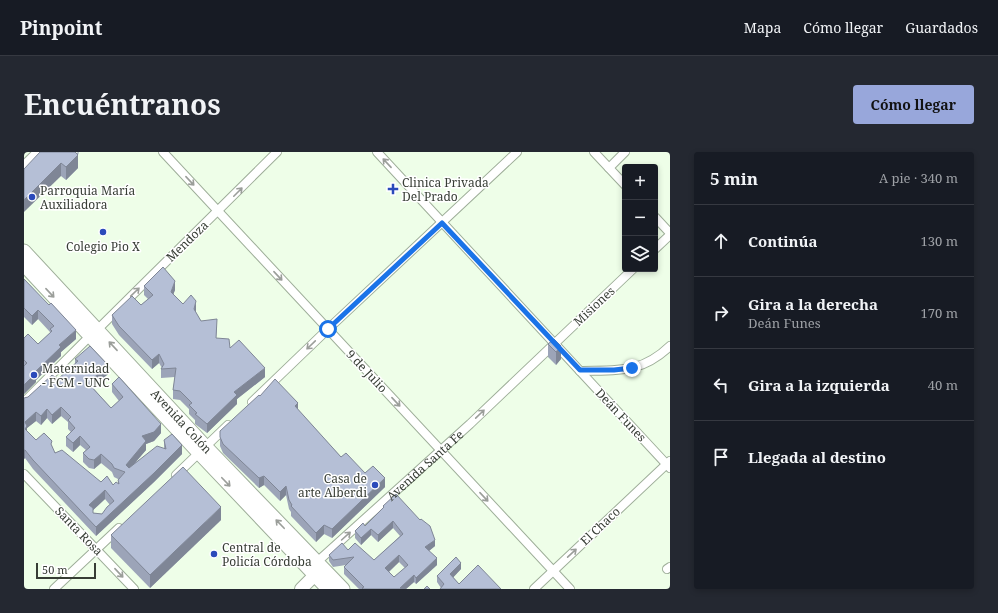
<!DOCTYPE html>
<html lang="es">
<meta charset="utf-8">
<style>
body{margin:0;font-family:"Noto Serif",serif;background:#242831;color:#f1f3f6}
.controls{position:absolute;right:12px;top:12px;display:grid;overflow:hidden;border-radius:4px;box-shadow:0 2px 6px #0003}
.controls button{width:36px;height:36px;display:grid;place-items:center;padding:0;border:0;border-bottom:1px solid #363941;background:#171b24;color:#f1f3f6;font:20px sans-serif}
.scale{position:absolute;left:12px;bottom:10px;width:60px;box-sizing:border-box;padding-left:4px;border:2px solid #373d35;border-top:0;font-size:11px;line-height:14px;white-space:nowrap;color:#373d35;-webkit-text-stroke:3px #fff;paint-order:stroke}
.stop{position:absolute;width:12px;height:12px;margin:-9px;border:3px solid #1a73e8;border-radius:50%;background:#fff}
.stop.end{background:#1a73e8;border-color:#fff;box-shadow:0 1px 4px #0008}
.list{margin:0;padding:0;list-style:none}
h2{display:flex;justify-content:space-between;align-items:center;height:52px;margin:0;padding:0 16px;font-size:17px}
h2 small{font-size:13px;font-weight:400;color:#9ea1a6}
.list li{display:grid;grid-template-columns:26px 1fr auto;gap:12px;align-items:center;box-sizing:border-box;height:72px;padding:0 16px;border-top:1px solid #363941}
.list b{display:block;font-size:15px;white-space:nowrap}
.list p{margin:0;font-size:13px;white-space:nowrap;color:#9ea1a6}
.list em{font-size:13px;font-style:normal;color:#9ea1a6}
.icon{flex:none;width:22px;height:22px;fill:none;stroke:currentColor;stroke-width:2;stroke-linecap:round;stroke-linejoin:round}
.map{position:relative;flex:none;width:646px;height:437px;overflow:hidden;border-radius:4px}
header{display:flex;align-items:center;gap:24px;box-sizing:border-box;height:56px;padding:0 20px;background:#171b24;border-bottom:1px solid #363941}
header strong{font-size:19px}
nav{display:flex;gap:22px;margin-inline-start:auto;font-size:14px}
.intro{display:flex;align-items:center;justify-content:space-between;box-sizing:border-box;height:96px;padding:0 24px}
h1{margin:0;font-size:28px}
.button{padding:10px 18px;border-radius:4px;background:#98a7db;color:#111;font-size:14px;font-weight:700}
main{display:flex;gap:24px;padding:0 24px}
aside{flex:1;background:#171b24;border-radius:4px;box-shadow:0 2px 6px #0003}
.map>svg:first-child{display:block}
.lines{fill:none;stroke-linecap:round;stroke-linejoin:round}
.street-casing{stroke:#9eae99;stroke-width:10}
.secondary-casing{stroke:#9eae99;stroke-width:14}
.primary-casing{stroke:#9eae99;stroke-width:15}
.street{stroke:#fff;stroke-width:8}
.secondary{stroke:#fff;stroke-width:12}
.primary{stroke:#fff;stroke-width:13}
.wall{fill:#9ca4b8;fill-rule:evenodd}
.shaded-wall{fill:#7f8696}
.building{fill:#b5bfd6;stroke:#7f8696;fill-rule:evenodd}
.oneway{stroke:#9b9e9a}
.route{stroke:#1a73e8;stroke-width:5}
.poi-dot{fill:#2b4aba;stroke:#fff;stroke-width:1.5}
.labels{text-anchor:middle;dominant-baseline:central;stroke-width:3;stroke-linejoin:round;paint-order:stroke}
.poi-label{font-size:12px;fill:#373d35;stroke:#fff;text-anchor:start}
.street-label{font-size:12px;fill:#373d35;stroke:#fff}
</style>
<header>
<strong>Pinpoint</strong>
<nav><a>Mapa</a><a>Cómo llegar</a><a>Guardados</a></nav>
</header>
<div class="intro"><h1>Encuéntranos</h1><a class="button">Cómo llegar</a></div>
<main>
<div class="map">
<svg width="646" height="437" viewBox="0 0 646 437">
<rect width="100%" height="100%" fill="#eefee8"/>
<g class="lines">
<g class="street-casing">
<g id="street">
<polyline points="139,0 546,437"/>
<polyline points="353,0 646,316"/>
<polyline points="570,0 601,33"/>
<polyline points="585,16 601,0"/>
<polyline points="631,65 646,81"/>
<polyline points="631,97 646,83"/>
<polyline points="73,178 253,0"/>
<path d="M556,219C593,218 617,222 646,194"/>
<polyline points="0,250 66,184"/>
<polyline points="228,250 304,177 493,0"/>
<polyline points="0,322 110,437"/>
<polyline points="152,323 204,273"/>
<path id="s1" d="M293,410L446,272L609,117"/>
<polyline points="643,417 646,415"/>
<polyline points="30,437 95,376"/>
<polyline points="510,437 646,309"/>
</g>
</g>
<g class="secondary-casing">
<g id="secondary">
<polyline points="0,16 16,0"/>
<polyline points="277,437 291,423 293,414"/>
</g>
</g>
<g class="primary-casing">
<g id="primary">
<path id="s2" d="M0,99L182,295L319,437"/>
<polyline points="0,113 175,301 304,437"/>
</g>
</g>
<use href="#street" class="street"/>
<use href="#secondary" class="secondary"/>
<use href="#primary" class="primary"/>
</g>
<g class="wall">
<polygon points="55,0 54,3 54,16 42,28 37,24 0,17"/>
<polygon points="0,127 52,187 37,200 37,204 12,228 12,230 0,242 0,186 14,192 26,181 26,180 14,167 8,173 0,165"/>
<polygon points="120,134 151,138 149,142 159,152 172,158 171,160 177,169 193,176 192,186 206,196 241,225 213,247 213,252 183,281 171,272 171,268 165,262 165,257 156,248 149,247 149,238 151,225 137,226 137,217 138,216 135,211 128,217 95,183 88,172 88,163 117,153 124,147 120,143"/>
<polygon points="530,187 537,207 532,213 524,205 524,192"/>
<path d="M51,207L84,222L69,236L87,256L95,249L88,240V232L137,281L130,289L122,292V298L112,310L140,297V288L158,302L130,330L72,384L9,317L1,306L0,307V246L4,245L34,227L51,212ZM37,264L44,270V277L47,280L42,285V294L49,300L56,293L62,298L59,301V310L65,316L70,317L77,311L88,320L90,325L94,327V331L89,333L77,330L12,288L3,279V276L12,269L17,273L23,266L28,272ZM81,347L86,353L78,362L69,361V358Z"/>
<polygon points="236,244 274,258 317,305 341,321 361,335 308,386 300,382 292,390 267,364 267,360 265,357 262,343 256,349 240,333 235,336 199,301 196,294 196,285"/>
<path d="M359,354L411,394L405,399L413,413L392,432L390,430L382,437H335L320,422V415L322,413L309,415L305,409V403L324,398L350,408L376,384L369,376L354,390L347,383L337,393L331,386V379L341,374L359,356ZM375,410L381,416L370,425L365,420Z"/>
<polygon points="197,368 126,436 87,396 87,383"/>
<polygon points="437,417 429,425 435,432 417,436 413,430 413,424"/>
</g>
<g class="shaded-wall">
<polygon points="54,3 54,16 42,28 42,15"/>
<polygon points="37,11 37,24 0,60 0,48"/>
<polygon points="151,129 151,138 147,149 147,140"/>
<polygon points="172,149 172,158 170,166 170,157"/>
<polygon points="14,158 14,167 8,173 8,164"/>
<polygon points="52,178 52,187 37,200 37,204 12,228 12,230 0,242 0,233 35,193"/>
<polygon points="537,194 537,207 532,213 532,200"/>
<polygon points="135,202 135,211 128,217 128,208"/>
<polygon points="84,213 84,222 64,240 64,231"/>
<polygon points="241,216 241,225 213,247 213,252 183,281 183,272 210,240"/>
<polygon points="274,251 274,261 271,254"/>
<polygon points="37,255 37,264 28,272 28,263"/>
<polygon points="23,257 23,266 17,273 17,264"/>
<polygon points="12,260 12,269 3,276 3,282 1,286 1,270"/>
<polygon points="137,272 137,281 130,289 122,292 122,298 102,321 102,313 118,284"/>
<polygon points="56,284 56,293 49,300 49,291"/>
<polygon points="158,293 158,302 130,330 72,384 72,375"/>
<polygon points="0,298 1,298 1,306 0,307"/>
<polygon points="77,302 77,311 70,317 70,308"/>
<polygon points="240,324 240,333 235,336 235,326"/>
<polygon points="361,326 361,335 308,386 308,377"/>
<polygon points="262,334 262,343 256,349 256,340"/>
<polygon points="81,338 81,347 65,362 65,353"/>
<polygon points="197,355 197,368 126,436 126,423"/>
<polygon points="369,369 369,376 354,390 354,383"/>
<polygon points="300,373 300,382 292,390 292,381"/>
<polygon points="347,377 347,383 337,393 337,386"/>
<polygon points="411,388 411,394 401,402 401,395"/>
<polygon points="375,403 375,410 361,423 361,416"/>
<polygon points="413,406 413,413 392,432 392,426"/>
<polygon points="437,411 437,417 426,429 426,422"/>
<polygon points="390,423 390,430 382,437 376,437 376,436"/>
</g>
<g class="building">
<polygon points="16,0 51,0 54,3 42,15 37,11 0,48 0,17"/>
<polygon points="139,115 151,129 147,140 159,152 167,143 172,149 170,157 177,169 193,167 192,186 205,187 206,196 215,188 241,216 210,240 213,243 183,272 171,262 173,261 165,253 168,251 156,239 149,238 152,216 137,217 140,212 135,202 128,208 95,174 88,163 108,144 117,153 129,143 120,134"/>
<polygon points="0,127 25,153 27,151 52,178 35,193 37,195 11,220 12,221 0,233 0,214 3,211 0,208 0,186 4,182 14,192 28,179 26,177 30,174 14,158 8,164 0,156"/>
<polygon points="530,187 537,194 532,200 524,192"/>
<path d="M66,194L84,213L64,231L87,256L99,245L88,232L95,225L137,272L130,280L118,284L122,289L102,313L105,316L133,294L142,297L140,288L148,282L158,293L130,321L72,375L9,308L1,298H0V246L4,245L28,223L34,227L54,209L51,207ZM37,255L47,265L44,268L51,276L42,285L49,291L56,284L66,295L59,301L65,307L70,308L77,302L88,312L90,316L101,320L94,328L95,332L92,330L89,333L83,324L77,330L38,298L31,301L27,292L28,289L20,281L12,288L1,277L3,274L1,270L12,260L17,264L23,257L28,263ZM81,338L90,349L83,355L78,362L69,361V356L65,353Z"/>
<polygon points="251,227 274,251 271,254 317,305 322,301 341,321 349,314 361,326 308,377 300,373 292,381 267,354 268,353 265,348 262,334 256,340 240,324 235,326 199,292 196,285 196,279 235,243 236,244"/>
<polygon points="159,315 197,355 126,423 87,383"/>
<path d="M372,342L396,368L397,367L406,374L411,388L401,395L413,406L392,426L390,423L376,436L378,437H339L338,436L340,435L320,415L330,405L309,408L305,403L318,391L324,398L331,391L350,408L379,382L369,369L354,383L347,377L337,386L331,379L339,371L341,374L360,355L359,354ZM375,403L384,413L370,425L361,416Z"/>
<polygon points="432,405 437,411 426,422 435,432 454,413 477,437 416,437 420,432 413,424"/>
<polygon points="403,434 406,437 400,437"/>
</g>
<defs><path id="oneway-shaft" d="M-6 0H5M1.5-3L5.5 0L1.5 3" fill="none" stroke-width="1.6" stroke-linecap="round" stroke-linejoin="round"/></defs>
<g class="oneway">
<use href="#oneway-shaft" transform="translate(363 11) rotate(-133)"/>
<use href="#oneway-shaft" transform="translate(166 29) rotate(47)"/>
<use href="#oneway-shaft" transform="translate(214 40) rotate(-45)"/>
<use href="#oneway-shaft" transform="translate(254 124) rotate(47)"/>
<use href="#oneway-shaft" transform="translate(111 140) rotate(-44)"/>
<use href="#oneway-shaft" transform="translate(26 141) rotate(47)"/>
<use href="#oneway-shaft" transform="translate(287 193) rotate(136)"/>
<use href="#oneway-shaft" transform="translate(89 194) rotate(-133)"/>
<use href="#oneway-shaft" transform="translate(372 250) rotate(47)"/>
<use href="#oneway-shaft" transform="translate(456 262) rotate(-44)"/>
<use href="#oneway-shaft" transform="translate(202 330) rotate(46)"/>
<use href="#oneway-shaft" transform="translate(460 345) rotate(47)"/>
<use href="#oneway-shaft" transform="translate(256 372) rotate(-134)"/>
<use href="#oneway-shaft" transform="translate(322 384) rotate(-42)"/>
<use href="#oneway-shaft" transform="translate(548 401) rotate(-43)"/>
<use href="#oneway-shaft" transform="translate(95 421) rotate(47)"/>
</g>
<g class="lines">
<polyline class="route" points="304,177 418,71 556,218 590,218 608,216"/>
</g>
<g class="poi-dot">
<path d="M367 31h4v4h4v4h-4v4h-4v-4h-4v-4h4z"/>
<circle cx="8" cy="45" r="4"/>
<circle cx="79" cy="80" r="4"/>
<circle cx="10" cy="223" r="4"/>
<circle cx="351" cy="333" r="4"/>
<circle cx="190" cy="402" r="4"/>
</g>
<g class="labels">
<g class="poi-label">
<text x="378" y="30">Clinica Privada<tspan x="378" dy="14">Del Prado</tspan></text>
<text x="16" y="38">Parroquia María<tspan x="16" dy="14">Auxiliadora</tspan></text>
<text x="79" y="94" text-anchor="middle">Colegio Pio X</text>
<text x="18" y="216">Maternidad<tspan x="18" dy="14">- FCM - UNC</tspan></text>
<text x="343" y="326" text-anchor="end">Casa de<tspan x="343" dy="14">arte Alberdi</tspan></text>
<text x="198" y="395">Central de<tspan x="198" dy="14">Policía Córdoba</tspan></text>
</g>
<g class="street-label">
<text transform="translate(163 89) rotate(-44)">Mendoza</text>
<text transform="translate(570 154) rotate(-43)">Misiones</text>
<text transform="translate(343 219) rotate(47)">9 de Julio</text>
<text transform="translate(597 263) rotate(47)">Deán Funes</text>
<text stroke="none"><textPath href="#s2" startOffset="232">Avenida Colón</textPath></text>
<text stroke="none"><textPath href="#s1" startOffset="145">Avenida Santa Fe</textPath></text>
<text transform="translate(576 374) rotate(-43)">El Chaco</text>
<text transform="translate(55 379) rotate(46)">Santa Rosa</text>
</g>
</g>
</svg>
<div class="controls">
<button>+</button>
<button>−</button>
<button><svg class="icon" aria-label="layers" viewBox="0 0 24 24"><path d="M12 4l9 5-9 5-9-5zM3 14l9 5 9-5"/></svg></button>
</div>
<div class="scale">50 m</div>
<div class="stop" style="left:304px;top:177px"></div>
<div class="stop end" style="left:608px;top:216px"></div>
</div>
<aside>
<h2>5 min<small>A pie · 340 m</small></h2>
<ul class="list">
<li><svg class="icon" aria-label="ahead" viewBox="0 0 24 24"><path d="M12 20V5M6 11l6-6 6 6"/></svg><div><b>Continúa</b></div><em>130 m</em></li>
<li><svg class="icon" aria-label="right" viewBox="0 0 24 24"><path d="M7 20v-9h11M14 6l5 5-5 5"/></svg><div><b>Gira a la derecha</b><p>Deán Funes</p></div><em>170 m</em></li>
<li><svg class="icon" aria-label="left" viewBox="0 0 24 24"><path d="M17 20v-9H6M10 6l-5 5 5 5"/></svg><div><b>Gira a la izquierda</b></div><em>40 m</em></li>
<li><svg class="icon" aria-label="arrive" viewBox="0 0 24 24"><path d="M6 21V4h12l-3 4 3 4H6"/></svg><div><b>Llegada al destino</b></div></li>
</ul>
</aside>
</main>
